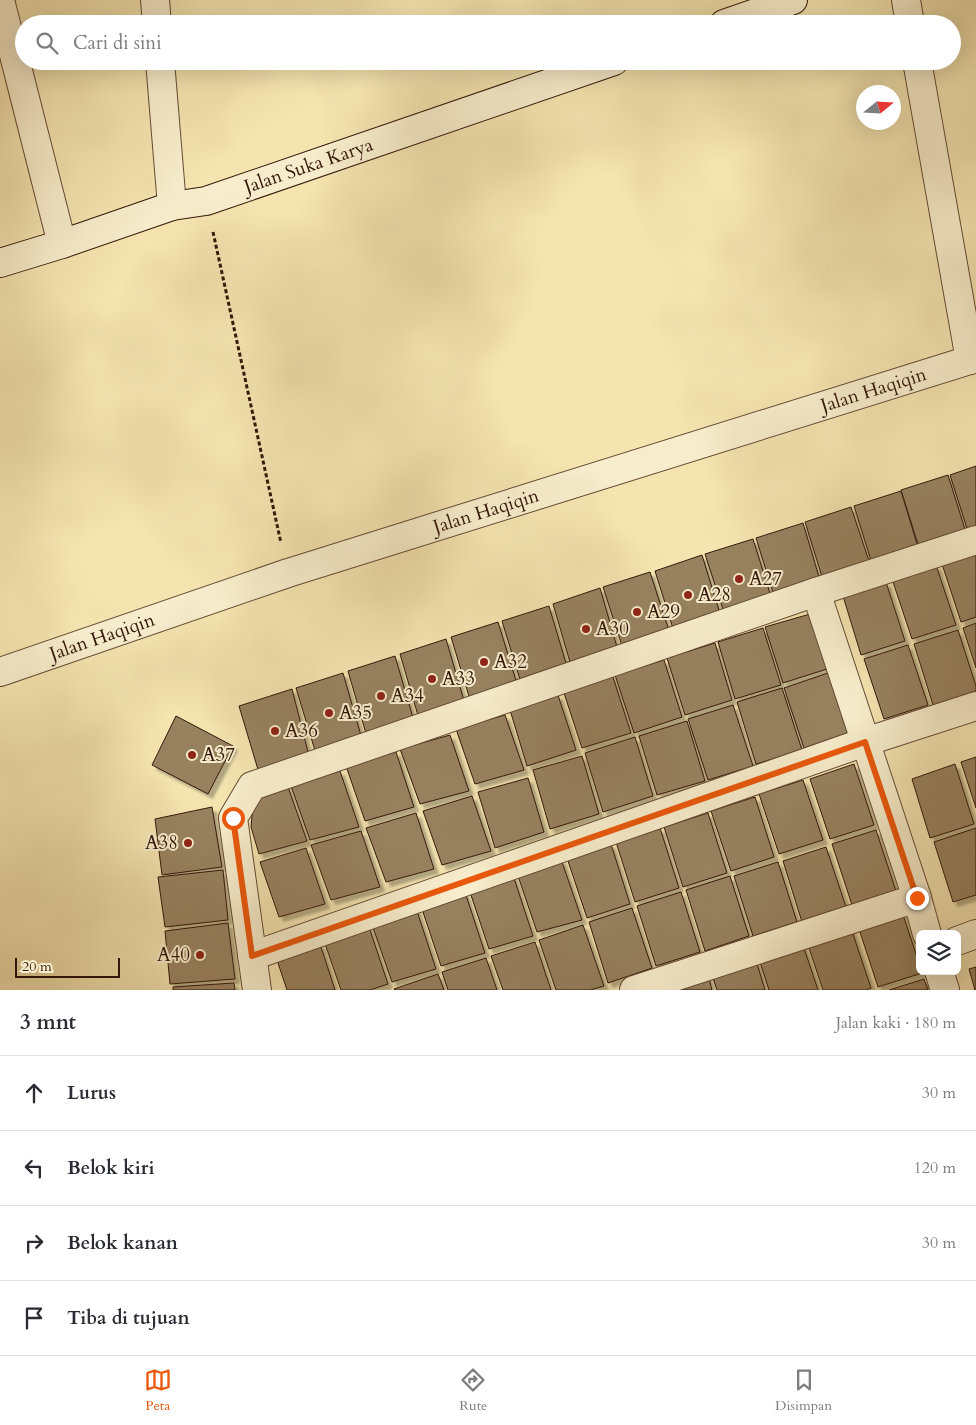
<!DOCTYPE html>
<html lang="id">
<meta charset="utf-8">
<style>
body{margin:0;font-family:Cardo,serif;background:#f2f2f3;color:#2b2b33}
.controls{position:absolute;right:15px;bottom:15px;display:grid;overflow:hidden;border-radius:8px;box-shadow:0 5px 20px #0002}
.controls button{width:45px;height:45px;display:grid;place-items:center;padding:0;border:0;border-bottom:1px solid #e1e1e2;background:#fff;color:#2b2b33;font:25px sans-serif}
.compass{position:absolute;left:856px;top:85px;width:45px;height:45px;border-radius:50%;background:#fff;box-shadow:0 5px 20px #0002;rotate:72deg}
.scale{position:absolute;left:15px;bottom:12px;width:105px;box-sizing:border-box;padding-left:5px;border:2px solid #341709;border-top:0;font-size:14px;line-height:18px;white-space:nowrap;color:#341709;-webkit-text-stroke:4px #f7edcc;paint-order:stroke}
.stop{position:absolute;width:15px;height:15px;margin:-11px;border:4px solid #ea580c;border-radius:50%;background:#fff}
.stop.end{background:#ea580c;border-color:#fff;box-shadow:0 1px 5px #0008}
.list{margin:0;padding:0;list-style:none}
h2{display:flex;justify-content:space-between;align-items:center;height:65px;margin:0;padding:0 20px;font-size:21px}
h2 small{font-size:16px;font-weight:400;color:#7c7c81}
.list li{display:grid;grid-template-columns:32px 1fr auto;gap:15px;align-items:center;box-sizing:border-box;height:75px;padding:0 20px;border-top:1px solid #e1e1e2}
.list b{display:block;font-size:19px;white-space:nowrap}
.list em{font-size:16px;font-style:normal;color:#7c7c81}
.icon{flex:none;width:28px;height:28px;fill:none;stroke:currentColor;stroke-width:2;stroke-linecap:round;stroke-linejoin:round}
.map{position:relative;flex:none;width:976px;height:990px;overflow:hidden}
.search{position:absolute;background:#fff;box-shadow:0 5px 20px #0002;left:15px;right:15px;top:15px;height:55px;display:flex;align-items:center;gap:12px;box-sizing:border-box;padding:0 18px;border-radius:28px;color:#7c7c81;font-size:19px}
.sheet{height:365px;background:#fff}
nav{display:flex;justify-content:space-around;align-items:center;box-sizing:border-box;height:70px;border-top:1px solid #e1e1e2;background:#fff;font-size:14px;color:#7c7c81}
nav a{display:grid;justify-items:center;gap:2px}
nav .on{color:#ea580c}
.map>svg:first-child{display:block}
.building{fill:#978260;stroke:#341709;filter:url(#shadow)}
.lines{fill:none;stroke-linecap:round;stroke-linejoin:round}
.minor-casing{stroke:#644a33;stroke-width:30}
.secondary-casing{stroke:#341709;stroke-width:30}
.path{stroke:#341709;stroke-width:3;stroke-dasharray:4 2.5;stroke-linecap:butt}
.minor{stroke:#f7edcc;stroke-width:28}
.secondary{stroke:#f7edcc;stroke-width:28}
.route{stroke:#ea580c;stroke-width:6}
.poi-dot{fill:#8f2418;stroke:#f7edcc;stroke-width:2}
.labels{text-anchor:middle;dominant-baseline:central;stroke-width:4;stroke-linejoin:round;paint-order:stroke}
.street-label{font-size:19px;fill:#341709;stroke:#f7edcc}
.poi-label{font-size:19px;fill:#341709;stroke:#f7edcc;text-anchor:start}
</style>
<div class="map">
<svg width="976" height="990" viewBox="0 0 976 990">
<defs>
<filter id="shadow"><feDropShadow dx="4.5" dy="4.5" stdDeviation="1" flood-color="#0004"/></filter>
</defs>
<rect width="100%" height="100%" fill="#f3e4b0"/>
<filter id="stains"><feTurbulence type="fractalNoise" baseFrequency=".004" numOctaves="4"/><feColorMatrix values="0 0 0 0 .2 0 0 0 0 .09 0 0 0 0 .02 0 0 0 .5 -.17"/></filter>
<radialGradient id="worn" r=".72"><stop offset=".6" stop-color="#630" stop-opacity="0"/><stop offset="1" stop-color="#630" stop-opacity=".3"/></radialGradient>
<g class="building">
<polygon points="976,466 976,536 970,538 950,475"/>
<polygon points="948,475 968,539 921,554 901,490"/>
<polygon points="901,491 920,554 874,570 854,506"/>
<polygon points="851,507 872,570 825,586 805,522"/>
<polygon points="803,523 822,587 776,602 756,538"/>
<polygon points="753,539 773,603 726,619 705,554"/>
<polygon points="976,553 976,617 961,622 942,564"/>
<polygon points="702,555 722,620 675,635 655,571"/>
<polygon points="936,565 956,625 912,639 892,579"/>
<polygon points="650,572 671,637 624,652 603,587"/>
<polygon points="886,582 905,641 861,655 843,596"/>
<polygon points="600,588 619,654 572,669 553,604"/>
<polygon points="549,606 568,670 522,686 502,621"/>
<polygon points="810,614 827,669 783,683 765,627"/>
<polygon points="498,622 518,687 471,703 451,637"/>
<polygon points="976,623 976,668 963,628"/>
<polygon points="763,628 781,685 735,699 718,642"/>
<polygon points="958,630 976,686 976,691 933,705 914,644"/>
<polygon points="446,639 465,704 419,719 400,654"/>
<polygon points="715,643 732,700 685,715 667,658"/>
<polygon points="908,645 928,705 884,719 864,659"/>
<polygon points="395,656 414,721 367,737 348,671"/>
<polygon points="664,660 682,717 634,733 615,675"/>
<polygon points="343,673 362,739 316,754 296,688"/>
<polygon points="828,673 848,734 804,748 784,688"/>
<polygon points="612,674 631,733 582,748 563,690"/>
<polygon points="782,688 802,750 756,764 737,702"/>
<polygon points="292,689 309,756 259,773 239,706"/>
<polygon points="558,695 576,750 527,766 510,710"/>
<polygon points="733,705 753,766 708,780 688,719"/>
<polygon points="505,715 524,770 475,784 456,729"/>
<polygon points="176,716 233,746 208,794 152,765"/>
<polygon points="687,721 705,781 657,795 639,736"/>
<polygon points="450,735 469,791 420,804 400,749"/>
<polygon points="635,737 653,796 603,812 585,753"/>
<polygon points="396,752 414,807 365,821 346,766"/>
<polygon points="582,756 599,814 550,829 533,770"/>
<polygon points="976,757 976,808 961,762"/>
<polygon points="854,764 874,825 830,839 810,779"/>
<polygon points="955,764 974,824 930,838 912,779"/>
<polygon points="340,771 359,827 310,840 291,786"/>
<polygon points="528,778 544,832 495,848 478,792"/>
<polygon points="803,780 823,840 779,854 759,794"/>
<polygon points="287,784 307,841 259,854 251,827 253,804 265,792"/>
<polygon points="472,796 491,851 442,865 423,811"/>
<polygon points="755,797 774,857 731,871 711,811"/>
<polygon points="212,807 222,867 162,875 155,819"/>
<polygon points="416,813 434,869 386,882 366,828"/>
<polygon points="708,813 727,873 683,887 664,827"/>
<polygon points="660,828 679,888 635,902 616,842"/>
<polygon points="976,828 976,895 953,902 934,842"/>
<polygon points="876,830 896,891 852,905 832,844"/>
<polygon points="361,831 380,887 331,900 311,845"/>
<polygon points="611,844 630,904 587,918 567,858"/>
<polygon points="826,847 846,907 802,922 783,861"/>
<polygon points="306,848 325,904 279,917 260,862"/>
<polygon points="561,859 582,920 537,932 517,873"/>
<polygon points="778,862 797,922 753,936 734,876"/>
<polygon points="223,870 228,920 165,927 158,877"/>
<polygon points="513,875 533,936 489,949 469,889"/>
<polygon points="730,876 749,936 705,951 686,890"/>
<polygon points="465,892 485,953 441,966 421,906"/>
<polygon points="681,892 700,952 656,966 637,906"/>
<polygon points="416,908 436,969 392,982 371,922"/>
<polygon points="632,908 652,968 608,983 589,922"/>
<polygon points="902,912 920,966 920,971 922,973 878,987 858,926"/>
<polygon points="228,923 235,979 170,984 165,931"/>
<polygon points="368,924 388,984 370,990 341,990 323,938"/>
<polygon points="583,925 604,986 590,990 556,990 539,940"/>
<polygon points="851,928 871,988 866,990 823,990 807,942"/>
<polygon points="535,942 551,990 503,990 491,956"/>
<polygon points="320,944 335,990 287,990 276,957"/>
<polygon points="803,945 818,990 769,990 759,959"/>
<polygon points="486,958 497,990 448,990 442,972"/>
<polygon points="756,960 765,990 717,990 712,975"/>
<polygon points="976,967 976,990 975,990 969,969"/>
<polygon points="438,974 444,990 395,990 394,989"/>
<polygon points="708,975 712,990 664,990"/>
<polygon points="924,979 928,990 889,990"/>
<polygon points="234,983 235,990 173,990 173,987"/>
</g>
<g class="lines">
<g class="minor-casing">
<g id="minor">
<polyline points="0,0 62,244"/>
<polyline points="155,0 157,24"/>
<polyline points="906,0 910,24"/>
<polyline points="160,61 172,206"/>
<polyline points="917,61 970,360"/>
<polyline points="816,592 917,898 927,934"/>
<path id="s1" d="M0,672L288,573L976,358"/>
<polyline points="957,941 976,934"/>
<polyline points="252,956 865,742 976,706"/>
<polyline points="939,971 945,990"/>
<polyline points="257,990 233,818 252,786 816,592 976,540"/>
<polyline points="634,990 917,898"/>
</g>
</g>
<g class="secondary-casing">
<g id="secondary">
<polyline points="724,24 793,0"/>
<path id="s2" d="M0,263L62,244L172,206L206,201L614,61"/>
</g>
</g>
<polyline class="path" points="213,232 281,543"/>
<use href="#minor" class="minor"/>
<use href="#secondary" class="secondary"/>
</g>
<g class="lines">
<polyline class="route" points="233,818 252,956 865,742 917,898"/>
</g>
<g class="poi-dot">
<circle cx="739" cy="579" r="5"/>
<circle cx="688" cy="595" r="5"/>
<circle cx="637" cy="612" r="5"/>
<circle cx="586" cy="629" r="5"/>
<circle cx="484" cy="662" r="5"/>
<circle cx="432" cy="679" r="5"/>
<circle cx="381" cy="696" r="5"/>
<circle cx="329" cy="713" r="5"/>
<circle cx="275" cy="731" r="5"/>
<circle cx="192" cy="755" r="5"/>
<circle cx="188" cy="843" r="5"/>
<circle cx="200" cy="955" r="5"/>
</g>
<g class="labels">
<g class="street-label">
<text stroke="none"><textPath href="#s2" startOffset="324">Jalan Suka Karya</textPath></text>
<text stroke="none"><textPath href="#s1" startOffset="918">Jalan Haqiqin</textPath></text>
<text stroke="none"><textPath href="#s1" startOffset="512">Jalan Haqiqin</textPath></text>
<text stroke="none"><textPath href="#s1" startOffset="108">Jalan Haqiqin</textPath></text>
</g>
<g class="poi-label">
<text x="749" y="579">A27</text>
<text x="698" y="595">A28</text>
<text x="647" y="612">A29</text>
<text x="596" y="629">A30</text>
<text x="494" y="662">A32</text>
<text x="442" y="679">A33</text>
<text x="391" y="696">A34</text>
<text x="339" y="713">A35</text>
<text x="285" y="731">A36</text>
<text x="202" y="755">A37</text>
<text x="178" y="843" text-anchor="end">A38</text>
<text x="190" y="955" text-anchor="end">A40</text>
</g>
</g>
<rect width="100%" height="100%" filter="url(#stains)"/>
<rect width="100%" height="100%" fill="url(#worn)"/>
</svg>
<div class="controls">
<button><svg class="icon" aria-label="layers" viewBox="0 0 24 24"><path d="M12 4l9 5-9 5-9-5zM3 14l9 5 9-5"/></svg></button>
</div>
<svg class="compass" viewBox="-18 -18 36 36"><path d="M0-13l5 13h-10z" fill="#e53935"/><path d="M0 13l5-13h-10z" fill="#7c7c81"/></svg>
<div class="scale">20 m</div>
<div class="stop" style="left:233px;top:818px"></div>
<div class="stop end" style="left:917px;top:898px"></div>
<div class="search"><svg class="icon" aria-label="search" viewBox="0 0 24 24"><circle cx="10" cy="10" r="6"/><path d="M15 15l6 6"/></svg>Cari di sini</div>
</div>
<section class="sheet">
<h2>3 mnt<small>Jalan kaki · 180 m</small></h2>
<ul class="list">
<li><svg class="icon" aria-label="ahead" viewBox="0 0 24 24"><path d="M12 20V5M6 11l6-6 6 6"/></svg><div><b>Lurus</b></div><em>30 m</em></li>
<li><svg class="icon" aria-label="left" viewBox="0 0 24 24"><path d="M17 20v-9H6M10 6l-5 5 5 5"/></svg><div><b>Belok kiri</b></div><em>120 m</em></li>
<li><svg class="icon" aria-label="right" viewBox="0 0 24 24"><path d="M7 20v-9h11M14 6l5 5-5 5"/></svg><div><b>Belok kanan</b></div><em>30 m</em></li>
<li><svg class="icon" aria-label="arrive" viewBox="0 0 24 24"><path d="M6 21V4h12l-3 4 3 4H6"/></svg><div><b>Tiba di tujuan</b></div></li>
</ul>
</section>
<nav>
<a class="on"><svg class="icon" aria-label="map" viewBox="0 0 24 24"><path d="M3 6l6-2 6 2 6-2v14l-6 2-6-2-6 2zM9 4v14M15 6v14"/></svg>Peta</a>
<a><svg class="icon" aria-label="directions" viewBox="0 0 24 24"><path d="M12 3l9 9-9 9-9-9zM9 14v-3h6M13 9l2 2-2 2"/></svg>Rute</a>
<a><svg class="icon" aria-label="saved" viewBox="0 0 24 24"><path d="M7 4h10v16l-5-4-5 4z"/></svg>Disimpan</a>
</nav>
